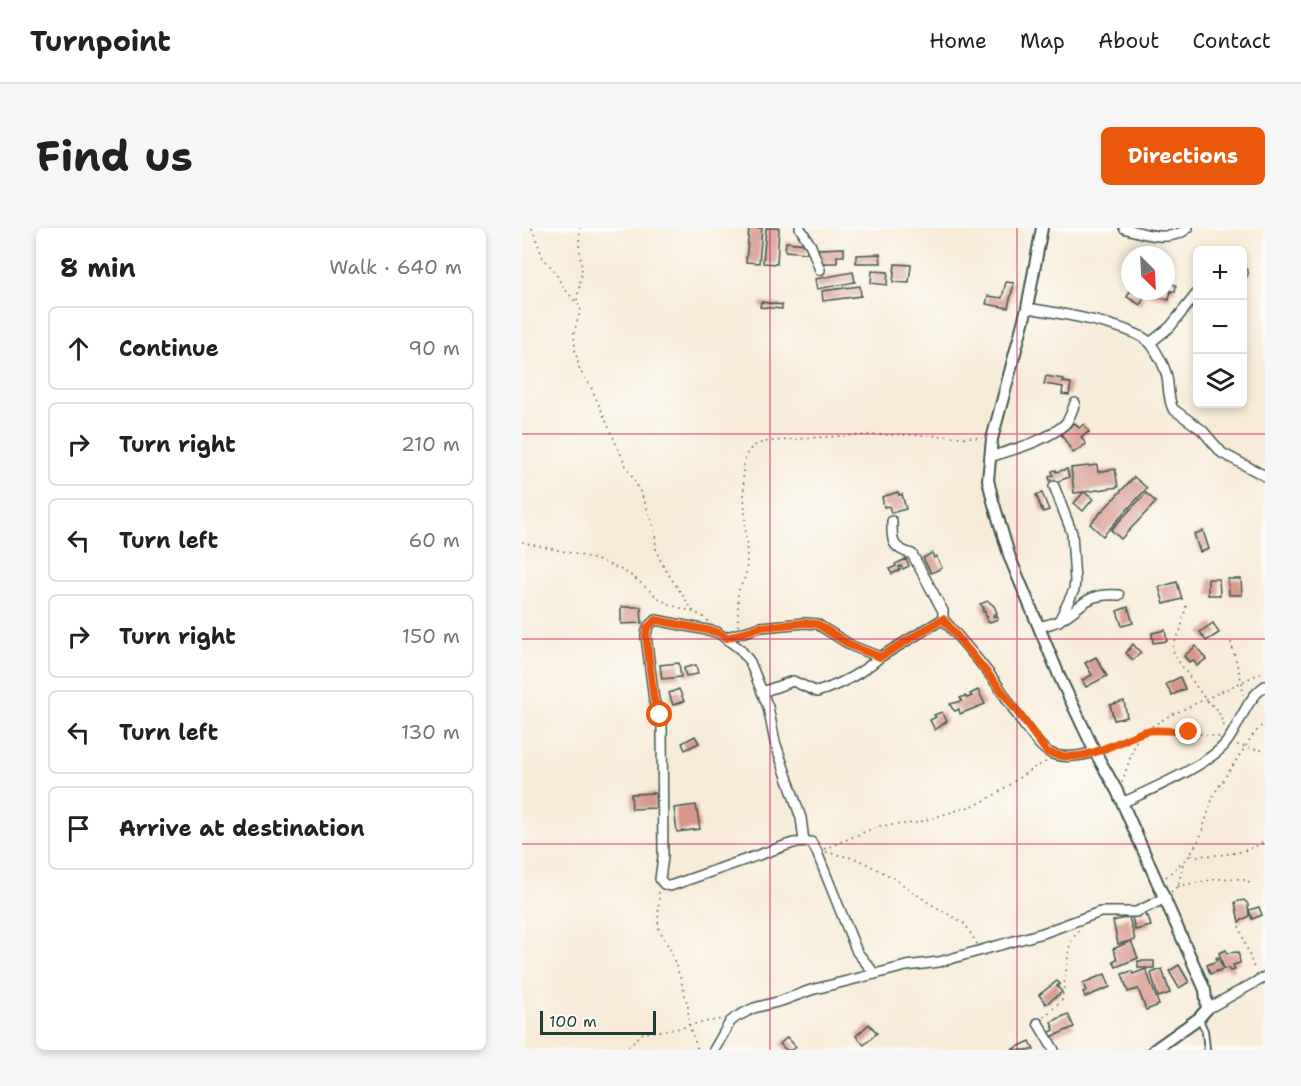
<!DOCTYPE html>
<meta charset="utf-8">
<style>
body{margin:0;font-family:"Shantell Sans",sans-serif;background:#f6f6f6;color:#202124}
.controls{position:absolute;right:18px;top:18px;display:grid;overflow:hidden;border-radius:9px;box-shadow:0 3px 9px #0003}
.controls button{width:54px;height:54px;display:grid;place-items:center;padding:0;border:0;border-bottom:2px solid #e0e0e0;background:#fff;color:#202124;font:30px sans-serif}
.compass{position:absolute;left:599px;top:18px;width:54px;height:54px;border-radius:50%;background:#fff;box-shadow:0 3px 9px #0003;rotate:156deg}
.scale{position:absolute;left:18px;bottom:15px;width:116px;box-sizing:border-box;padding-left:6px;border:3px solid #1f3d34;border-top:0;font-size:16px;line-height:21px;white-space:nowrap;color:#1f3d34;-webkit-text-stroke:4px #fdfcf7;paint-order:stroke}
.stop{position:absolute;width:18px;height:18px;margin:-14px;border:4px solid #ea580c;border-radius:50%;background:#fff}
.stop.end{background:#ea580c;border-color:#fff;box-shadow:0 2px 6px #0008}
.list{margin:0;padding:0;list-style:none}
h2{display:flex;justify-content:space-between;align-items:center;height:78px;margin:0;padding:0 24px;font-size:26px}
h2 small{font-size:20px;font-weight:400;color:#757577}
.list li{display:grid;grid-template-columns:39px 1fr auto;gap:18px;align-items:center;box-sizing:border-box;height:84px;margin:0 12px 12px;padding:0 12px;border:2px solid #e0e0e0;border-radius:9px}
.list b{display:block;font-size:22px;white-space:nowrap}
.list em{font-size:20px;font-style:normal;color:#757577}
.icon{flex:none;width:33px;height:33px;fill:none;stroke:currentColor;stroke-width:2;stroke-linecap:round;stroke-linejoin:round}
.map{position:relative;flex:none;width:743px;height:822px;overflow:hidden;border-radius:9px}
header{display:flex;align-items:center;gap:36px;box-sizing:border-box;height:84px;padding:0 30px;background:#fff;border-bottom:2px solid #e0e0e0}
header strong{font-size:28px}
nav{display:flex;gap:33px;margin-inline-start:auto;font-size:21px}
.intro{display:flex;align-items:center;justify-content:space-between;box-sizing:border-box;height:144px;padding:0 36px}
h1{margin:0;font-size:42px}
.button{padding:15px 27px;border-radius:9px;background:#ea580c;color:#fff;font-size:21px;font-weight:700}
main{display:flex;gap:36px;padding:0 36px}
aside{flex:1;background:#fff;border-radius:9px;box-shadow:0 3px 9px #0003}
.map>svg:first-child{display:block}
.building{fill:#d6968a}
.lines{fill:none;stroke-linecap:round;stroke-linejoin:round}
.service-casing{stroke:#3f574d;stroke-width:8}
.minor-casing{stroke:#3f574d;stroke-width:12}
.tertiary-casing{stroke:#3f574d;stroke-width:14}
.path{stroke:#3f574d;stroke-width:1.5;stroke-dasharray:1.5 4.5;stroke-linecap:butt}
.service{stroke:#fff;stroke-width:4.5}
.minor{stroke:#fff;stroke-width:9}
.tertiary{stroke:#fff;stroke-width:10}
.route{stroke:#ea580c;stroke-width:8}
.grid{fill:none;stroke:#c2185b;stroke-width:1.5;stroke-opacity:0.55}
</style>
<header>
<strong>Turnpoint</strong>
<nav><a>Home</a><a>Map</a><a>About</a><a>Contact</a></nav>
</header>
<div class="intro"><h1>Find us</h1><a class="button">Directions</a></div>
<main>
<aside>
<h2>8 min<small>Walk · 640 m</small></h2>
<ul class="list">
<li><svg class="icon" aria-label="ahead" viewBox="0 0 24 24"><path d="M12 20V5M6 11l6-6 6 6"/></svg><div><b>Continue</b></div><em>90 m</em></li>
<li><svg class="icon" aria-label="right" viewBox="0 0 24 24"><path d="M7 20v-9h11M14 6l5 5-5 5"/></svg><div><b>Turn right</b></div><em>210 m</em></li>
<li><svg class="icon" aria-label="left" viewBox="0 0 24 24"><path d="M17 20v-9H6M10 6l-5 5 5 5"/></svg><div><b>Turn left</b></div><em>60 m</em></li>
<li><svg class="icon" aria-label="right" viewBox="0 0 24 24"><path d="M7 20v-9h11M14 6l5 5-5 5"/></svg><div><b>Turn right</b></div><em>150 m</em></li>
<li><svg class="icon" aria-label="left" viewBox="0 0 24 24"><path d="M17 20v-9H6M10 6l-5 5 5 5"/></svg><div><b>Turn left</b></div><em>130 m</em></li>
<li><svg class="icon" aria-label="arrive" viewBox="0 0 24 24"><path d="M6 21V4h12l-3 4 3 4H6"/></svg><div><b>Arrive at destination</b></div></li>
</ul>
</aside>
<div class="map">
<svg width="743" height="822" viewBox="0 0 743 822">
<rect width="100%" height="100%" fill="#fdfcf7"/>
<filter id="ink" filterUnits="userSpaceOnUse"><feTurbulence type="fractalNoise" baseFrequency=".0167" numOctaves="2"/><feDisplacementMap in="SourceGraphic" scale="12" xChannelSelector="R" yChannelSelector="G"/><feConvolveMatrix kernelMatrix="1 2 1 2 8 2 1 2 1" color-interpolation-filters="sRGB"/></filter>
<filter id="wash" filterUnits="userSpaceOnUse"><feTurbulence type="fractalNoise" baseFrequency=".008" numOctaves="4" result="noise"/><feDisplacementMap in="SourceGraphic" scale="24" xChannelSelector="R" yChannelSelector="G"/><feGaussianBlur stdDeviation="1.35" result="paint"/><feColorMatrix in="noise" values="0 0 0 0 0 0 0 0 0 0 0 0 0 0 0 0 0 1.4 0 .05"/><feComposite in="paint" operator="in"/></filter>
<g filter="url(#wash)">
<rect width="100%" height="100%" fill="#f7ebd8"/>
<g id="blocks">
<g class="building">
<polygon points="227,0 240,0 237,35 224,34"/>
<polygon points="244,0 257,0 255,36 241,35"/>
<polygon points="264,14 285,16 285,25 263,23"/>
<polygon points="322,20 322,28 315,28 315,35 296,35 296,21"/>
<polygon points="358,26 359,35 334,35 334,27"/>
<polygon points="373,36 389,37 387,55 371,54"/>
<polygon points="350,43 366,44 365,57 349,55"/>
<polygon points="331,44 333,54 295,61 293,51"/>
<polygon points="484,54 492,55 486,80 464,76 466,68 480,70"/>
<polygon points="644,55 654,57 653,64 649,63 647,72 624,66 624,63 644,63"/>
<polygon points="338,58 339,68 301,73 300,63"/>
<polygon points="608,63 622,70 618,77 605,69"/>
<polygon points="239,74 260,77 260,81 238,79"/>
<polygon points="524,148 542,151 541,154 549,155 547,167 540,166 541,159 522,156"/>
<polygon points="553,195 557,200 562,196 567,204 559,209 564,216 551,225 539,206"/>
<polygon points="575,237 576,244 593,241 596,259 562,264 571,271 561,283 552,275 562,264 552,265 549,240"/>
<polygon points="545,241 547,249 529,256 527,249 531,247 530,243 534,242 534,244"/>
<polygon points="612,249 625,260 581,308 568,296"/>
<polygon points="376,264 377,267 380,266 384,281 369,285 367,278 362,279 360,269"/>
<polygon points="520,265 527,282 521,284 514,267"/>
<polygon points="624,265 634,274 599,311 589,302"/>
<polygon points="681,303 687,321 678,324 672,306"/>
<polygon points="410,325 412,330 414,328 420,340 409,345 401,330"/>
<polygon points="384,331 387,338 381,341 379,338 377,339 378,342 370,346 367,341 374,338 373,336"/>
<polygon points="686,351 697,351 698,367 686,367"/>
<polygon points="706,351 719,351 720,367 707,367"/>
<polygon points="655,354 660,371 642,376 637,359"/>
<polygon points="466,373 472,378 475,385 471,387 472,389 475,387 476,391 468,394 466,394 464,390 466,389 464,389 463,383 461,384 460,381 462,380 458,376"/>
<polygon points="99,379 119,379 120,395 99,396"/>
<polygon points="606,379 611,395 600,398 595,383"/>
<polygon points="691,395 697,405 684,413 678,404"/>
<polygon points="643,402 645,413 631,415 630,405"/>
<polygon points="611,416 619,425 611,432 604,425"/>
<polygon points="674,418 684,431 675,438 671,432 667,434 662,428"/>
<polygon points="574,429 585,448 564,459 560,452 570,447 563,435"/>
<polygon points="157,435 159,449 140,451 138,437"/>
<polygon points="174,437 176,446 164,448 162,440"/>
<polygon points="658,449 663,461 650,467 644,456"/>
<polygon points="157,461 162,473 151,477 147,465"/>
<polygon points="456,462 463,476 438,486 437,481 433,483 430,480 428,476 440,473 438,470 443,468 445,470 450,468 448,466"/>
<polygon points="602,473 605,489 592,492 588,477"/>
<polygon points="420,484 425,493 413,502 408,492 414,489 412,487"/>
<polygon points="173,508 177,515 163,522 160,515"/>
<polygon points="133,565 134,580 110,581 109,566"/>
<polygon points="174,577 178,601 155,604 152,580"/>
<polygon points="722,672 726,676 727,688 717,694 713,674"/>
<polygon points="737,679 740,687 730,691 727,682"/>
<polygon points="623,686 624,689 626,688 629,698 613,702 610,689"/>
<polygon points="607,689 613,712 596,716 591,693"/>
<polygon points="609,713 616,730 594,739 591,733 595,731 591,721"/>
<polygon points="704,722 705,725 716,724 717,728 718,735 711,737 713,742 708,743 706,740 702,741 697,725"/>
<polygon points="696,729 701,741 688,746 685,737 695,733 694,730"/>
<rect x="616" y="733" width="16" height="7"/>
<polygon points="657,737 667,754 657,760 647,743"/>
<polygon points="624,741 637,777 624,782 616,761 606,764 600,746 610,743 611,746"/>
<polygon points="640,741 648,765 636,769 629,745"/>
<polygon points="583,746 588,759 563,769 561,764 564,763 561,755"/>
<polygon points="535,753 538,756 535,758 540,764 524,776 517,767"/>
<polygon points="546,786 552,799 527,810 525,806 532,802 529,794"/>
<polygon points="347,796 355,805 342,817 334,808"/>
<polygon points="265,809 274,819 270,822 264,822 258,816"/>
<polygon points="508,813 512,822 489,822"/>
</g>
</g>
</g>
<g filter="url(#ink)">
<use href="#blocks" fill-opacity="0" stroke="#3f574d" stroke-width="1.5"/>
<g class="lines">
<g class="service-casing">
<polyline id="service" points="677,790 683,803 685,822"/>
</g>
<g class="minor-casing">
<g id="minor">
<polyline points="278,0 289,18 298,42"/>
<path d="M602,0C622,6 648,15 666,0"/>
<polyline points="720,45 721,45"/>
<path d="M505,80C531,84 613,97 629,116C635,124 643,139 645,149C647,160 646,171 651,181L680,202L700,225L743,248"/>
<polyline points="628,115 648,99 676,64"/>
<path d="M468,229C492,221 523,214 543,196C548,191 550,182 553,175"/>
<polyline points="532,258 550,305 553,353 552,362 537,393"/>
<path d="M421,391C440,413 460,435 477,459C488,475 512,517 528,525C541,531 559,528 573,524"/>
<path d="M517,399C523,397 530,396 536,393C561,380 562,364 597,367"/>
<path d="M205,409L239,399L283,395L295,396L330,418L358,429L421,391V383L390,326C369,320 370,313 370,293"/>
<path d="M240,464L271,453L295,464C320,456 339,446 358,429"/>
<path d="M600,575C627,562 687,537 704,515C718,497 723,472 743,458"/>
<path d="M282,613L279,590L253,514L246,479L228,434L218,421L195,404L134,392C126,397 125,400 124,408L132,472L140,495L141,629L138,651L142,656L148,658L271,615L289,614L294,622L335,724L353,746L384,738L417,734L521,705L578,684H614L644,670"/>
<polyline points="685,781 743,749"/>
<polyline points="516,795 532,822"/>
<polyline points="192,822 208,794 214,789 232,780 259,773 289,762 353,746"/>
</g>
</g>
<g class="tertiary-casing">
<polyline id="tertiary" points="520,0 505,80 470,211 466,252 471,273 488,330 539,452 573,524 595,563 683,762 685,781 677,790 632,822"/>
</g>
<g class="path">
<path d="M10,0L21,30L32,42L41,59L59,80L52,105L53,122L58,143L69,159L104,238C115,254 129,286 133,306C134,312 133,319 135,324C139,338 163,370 172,384"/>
<polyline points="55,72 60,44 57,16 58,0"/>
<path d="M0,314C34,323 69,326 101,343C118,351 129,367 145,375C159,382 176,382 187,394"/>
<polyline points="664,378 659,401 650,420 654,430 684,472 696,482 703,501"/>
<path d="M216,398V364L224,347L225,332L221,242C222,231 224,221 236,216C245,212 258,213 267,212C331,205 397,206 460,210"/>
<polyline points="709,414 720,455 721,467"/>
<polyline points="624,503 667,504 697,509"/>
<polyline points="715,517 743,523"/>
<polyline points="581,521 615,507"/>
<polyline points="600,554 616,507 645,489 743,443"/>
<polyline points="302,621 357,598 394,595 456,576 471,568 511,540 526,533"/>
<polyline points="304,624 335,631 370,649 407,675 443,696 455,716"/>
<path d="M669,628C694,627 721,628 743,613"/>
<polyline points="644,649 667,628 678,610 692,566 731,507 743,494"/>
<path d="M656,658C678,655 704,646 726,653L729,659"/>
<polyline points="137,664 136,699 148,721 159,752 166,779 167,797 176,822"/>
<polyline points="649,664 656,658 661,636"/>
<polyline points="717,698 733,743"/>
<polyline points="522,789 540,772 548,715 558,700"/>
<polyline points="102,822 121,805 160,800 167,797 200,791"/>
</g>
<use href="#service" class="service"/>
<use href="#minor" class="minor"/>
<use href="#tertiary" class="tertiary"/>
</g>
</g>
<g class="lines" filter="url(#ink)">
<path class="route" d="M138,487L132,472L124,408L125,400L134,392L195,404L205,410L238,399L283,395L295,396L330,418L358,429L421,391L476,458L525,524C559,538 590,516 621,504C630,500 656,504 667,504"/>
</g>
<path class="grid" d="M248,0V822M495,0V822M0,206H743M0,411H743M0,616H743"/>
</svg>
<div class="controls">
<button>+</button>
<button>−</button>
<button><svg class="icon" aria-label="layers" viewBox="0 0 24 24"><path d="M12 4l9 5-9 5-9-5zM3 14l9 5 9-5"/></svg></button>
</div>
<svg class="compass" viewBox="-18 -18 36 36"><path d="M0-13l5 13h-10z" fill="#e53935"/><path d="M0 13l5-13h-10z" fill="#757577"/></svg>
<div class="scale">100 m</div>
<div class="stop" style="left:138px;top:487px"></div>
<div class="stop end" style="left:667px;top:504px"></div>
</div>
</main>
